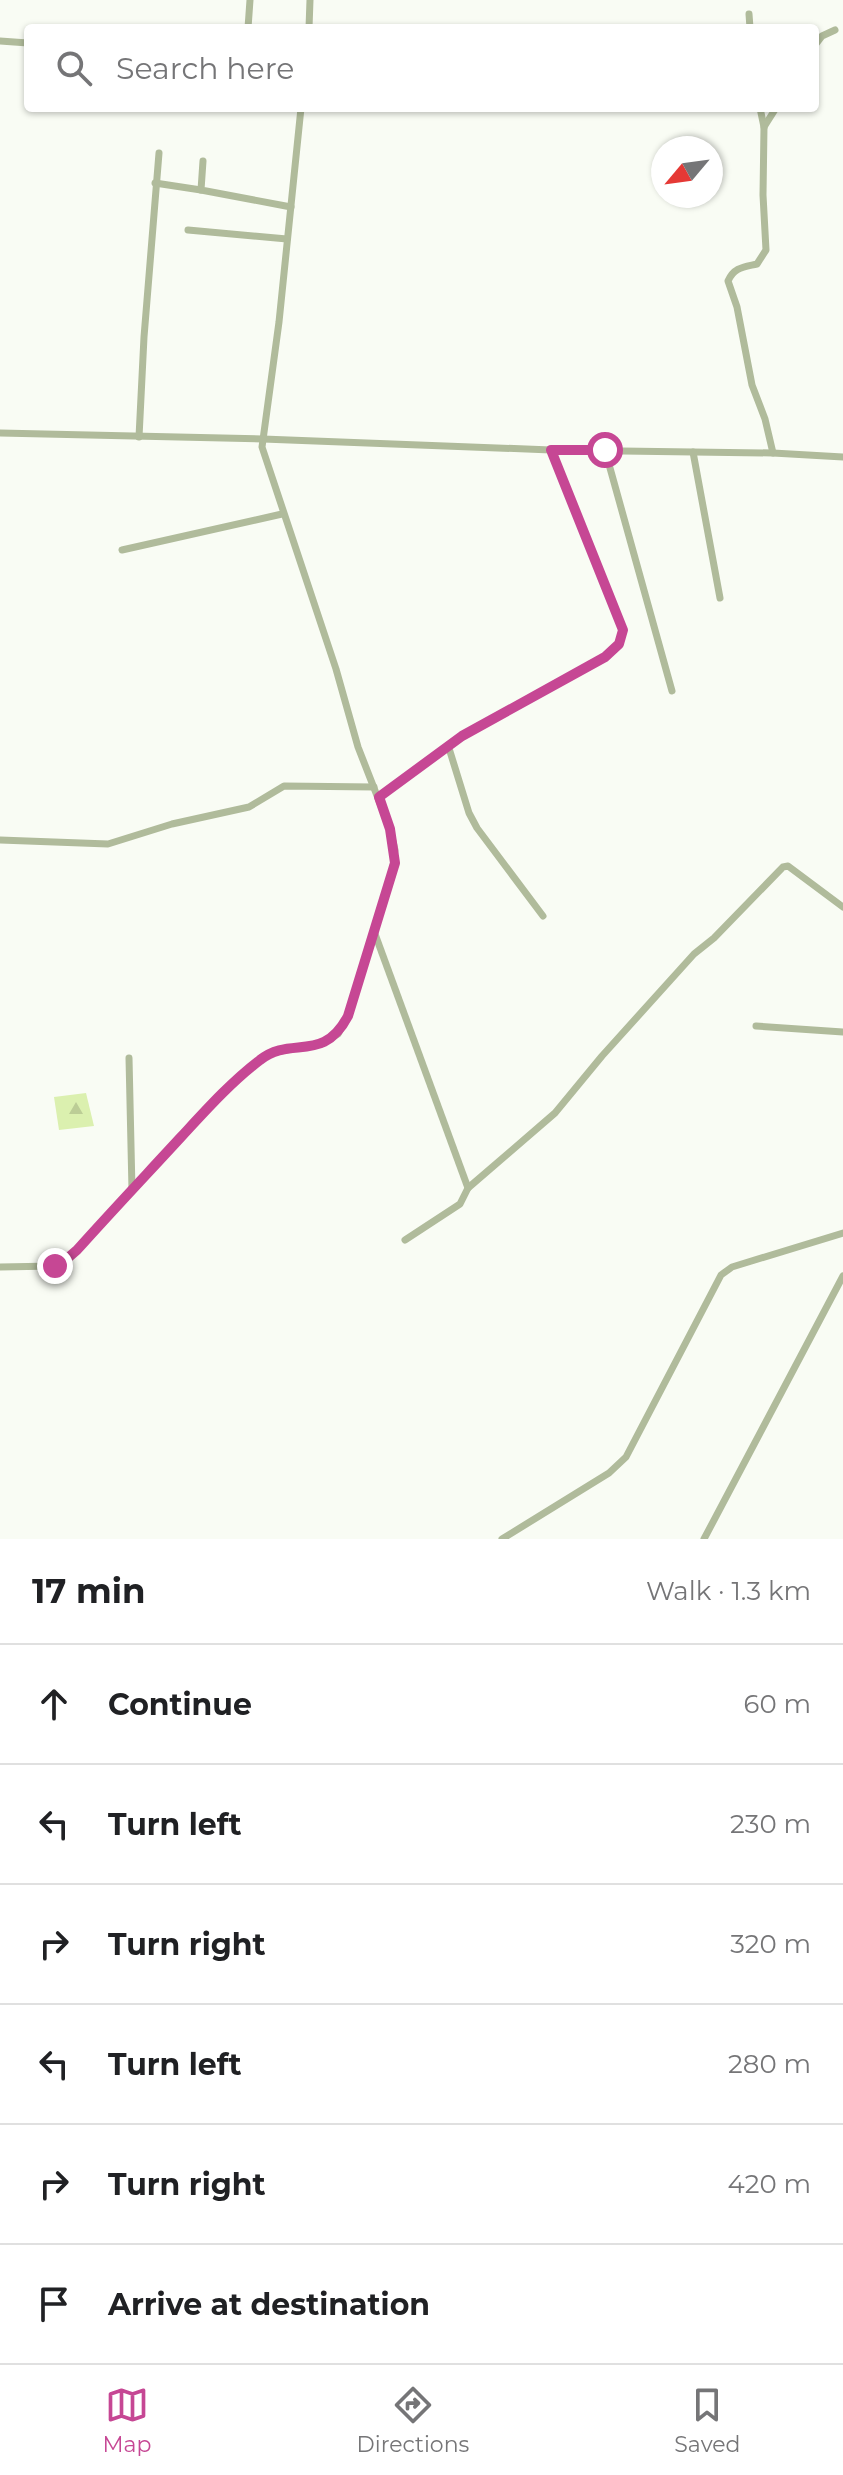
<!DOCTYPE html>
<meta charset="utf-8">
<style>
body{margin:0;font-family:Montserrat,sans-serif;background:#f2f2f2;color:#202124}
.compass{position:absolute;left:651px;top:136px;width:72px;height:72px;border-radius:50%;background:#fff;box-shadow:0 2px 6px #0004;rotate:241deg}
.stop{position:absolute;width:24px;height:24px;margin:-18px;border:6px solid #c64794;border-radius:50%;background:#fff}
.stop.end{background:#c64794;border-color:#fff;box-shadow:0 2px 8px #0008}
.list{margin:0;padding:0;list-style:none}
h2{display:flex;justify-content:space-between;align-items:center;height:104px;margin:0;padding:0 32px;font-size:34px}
h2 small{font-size:26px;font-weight:400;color:#757577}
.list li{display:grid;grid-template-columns:52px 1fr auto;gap:24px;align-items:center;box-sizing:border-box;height:120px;padding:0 32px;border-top:2px solid #e0e0e0}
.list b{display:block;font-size:30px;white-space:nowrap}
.list em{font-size:26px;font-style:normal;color:#757577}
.icon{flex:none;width:44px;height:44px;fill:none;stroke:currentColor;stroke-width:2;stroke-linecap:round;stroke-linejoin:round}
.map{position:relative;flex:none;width:843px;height:1539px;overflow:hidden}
.search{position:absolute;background:#fff;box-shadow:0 2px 6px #0004;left:24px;right:24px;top:24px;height:88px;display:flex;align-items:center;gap:20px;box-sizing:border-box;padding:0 28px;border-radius:8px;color:#757577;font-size:30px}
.sheet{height:824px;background:#fff}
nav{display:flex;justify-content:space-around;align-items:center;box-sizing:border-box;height:112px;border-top:2px solid #e0e0e0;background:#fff;font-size:22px;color:#757577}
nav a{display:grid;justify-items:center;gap:4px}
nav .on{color:#c64794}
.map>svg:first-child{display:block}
.forest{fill:url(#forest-firs)}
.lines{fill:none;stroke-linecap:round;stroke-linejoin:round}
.minor{stroke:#b0bb9b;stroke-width:7}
.route{stroke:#c64794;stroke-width:10}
</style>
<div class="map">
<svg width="843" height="1539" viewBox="0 0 843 1539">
<defs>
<pattern id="forest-firs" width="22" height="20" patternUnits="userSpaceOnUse" patternTransform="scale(2)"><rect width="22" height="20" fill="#dbf0af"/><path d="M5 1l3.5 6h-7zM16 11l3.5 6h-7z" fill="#bccd96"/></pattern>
</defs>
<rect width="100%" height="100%" fill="#f9fcf4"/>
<polygon class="forest" points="86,1093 94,1126 59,1130 54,1097"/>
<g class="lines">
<g class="minor">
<polyline points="749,14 750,28"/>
<polyline points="248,28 250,0"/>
<polyline points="309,28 310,0"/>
<polyline points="0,41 28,43"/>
<polyline points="815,45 822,36 835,30"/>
<polyline points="760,108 764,127"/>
<polyline points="203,161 201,190 291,207"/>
<polyline points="155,183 201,190"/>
<polyline points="188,230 287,239"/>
<polyline points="0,433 263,439 551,450 773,453 843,457"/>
<polyline points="139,437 144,337 159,153"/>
<polyline points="605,450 672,691"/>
<polyline points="693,452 720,598"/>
<path d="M773,453L765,419L752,385L737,307L728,281C734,267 744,267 757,264L766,250L763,195L764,127L776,108"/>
<polyline points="122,550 282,514"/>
<polyline points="448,745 469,813 477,828 543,916"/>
<polyline points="379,797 462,736 605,657 619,644 623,630 551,450"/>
<polyline points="0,840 108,844 172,824 249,807 284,786 374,787"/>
<polyline points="375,934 468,1188"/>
<polyline points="756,1026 843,1032"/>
<polyline points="129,1058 132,1190"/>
<polyline points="405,1240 460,1204 468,1188 555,1113 602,1056 694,954 714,938 783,867 788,866 843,907"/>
<polyline points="0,1267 55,1266 62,1263 77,1250 223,1092 261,1058 271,1053 323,1043 338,1034 348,1016 392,876 395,850 390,829 358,747 336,669 262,447 279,322 301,108"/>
<polyline points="502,1539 609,1473 626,1457 721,1275 732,1267 843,1233"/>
<polyline points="704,1539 843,1276"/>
</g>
</g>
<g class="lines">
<path class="route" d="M55,1266L62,1263L77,1250C111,1212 146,1175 181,1137C206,1110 231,1082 260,1060C291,1035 323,1064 348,1016L395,863L390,829L379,797L462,736L605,657L619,644L623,630L551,450H605"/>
</g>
</svg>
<svg class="compass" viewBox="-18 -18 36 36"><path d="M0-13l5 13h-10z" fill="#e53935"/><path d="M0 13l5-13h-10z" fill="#757577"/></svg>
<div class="stop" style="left:605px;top:450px"></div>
<div class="stop end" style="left:55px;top:1266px"></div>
<div class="search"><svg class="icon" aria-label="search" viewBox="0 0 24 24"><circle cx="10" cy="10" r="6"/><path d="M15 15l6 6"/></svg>Search here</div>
</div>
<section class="sheet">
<h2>17 min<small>Walk · 1.3 km</small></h2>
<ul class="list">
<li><svg class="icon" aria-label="ahead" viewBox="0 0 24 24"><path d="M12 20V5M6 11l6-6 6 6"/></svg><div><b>Continue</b></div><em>60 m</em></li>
<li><svg class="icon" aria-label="left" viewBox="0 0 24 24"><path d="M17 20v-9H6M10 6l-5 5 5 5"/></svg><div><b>Turn left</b></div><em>230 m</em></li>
<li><svg class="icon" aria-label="right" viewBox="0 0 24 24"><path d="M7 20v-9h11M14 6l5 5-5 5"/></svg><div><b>Turn right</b></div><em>320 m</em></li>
<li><svg class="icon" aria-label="left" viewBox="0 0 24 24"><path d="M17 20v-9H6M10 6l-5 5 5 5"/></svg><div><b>Turn left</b></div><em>280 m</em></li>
<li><svg class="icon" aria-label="right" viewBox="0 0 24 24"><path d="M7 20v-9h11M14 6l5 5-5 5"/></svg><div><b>Turn right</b></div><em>420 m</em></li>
<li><svg class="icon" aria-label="arrive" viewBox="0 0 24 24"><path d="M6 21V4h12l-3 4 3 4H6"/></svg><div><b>Arrive at destination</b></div></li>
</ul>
</section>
<nav>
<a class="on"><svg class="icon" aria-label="map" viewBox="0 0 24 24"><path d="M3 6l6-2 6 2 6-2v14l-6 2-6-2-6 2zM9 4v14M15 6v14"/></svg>Map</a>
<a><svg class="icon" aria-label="directions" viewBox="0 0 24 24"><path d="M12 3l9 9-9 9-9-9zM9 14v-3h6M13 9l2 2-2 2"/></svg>Directions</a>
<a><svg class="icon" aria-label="saved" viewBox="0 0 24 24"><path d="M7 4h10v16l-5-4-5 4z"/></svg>Saved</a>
</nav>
